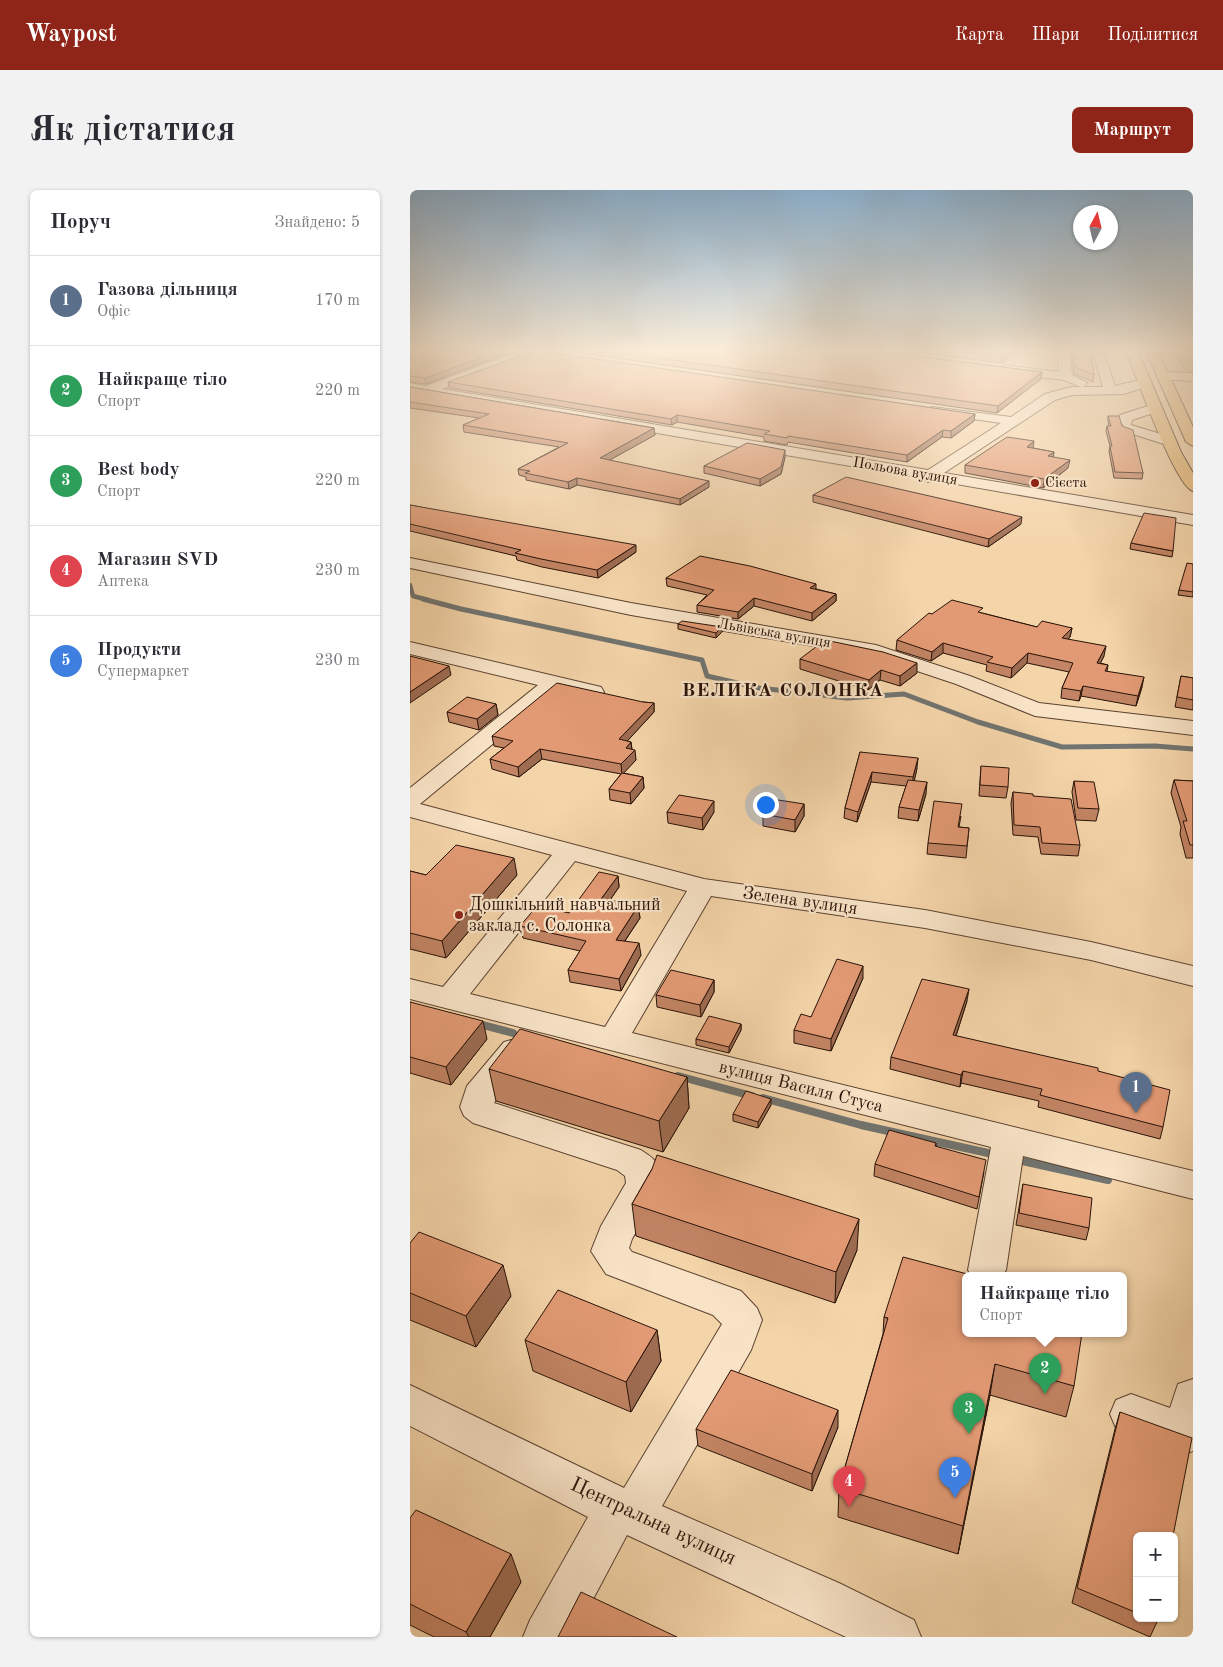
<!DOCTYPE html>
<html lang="uk">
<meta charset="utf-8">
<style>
body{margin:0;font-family:"Old Standard TT",serif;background:#f2f2f3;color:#2b2b33}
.controls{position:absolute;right:15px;bottom:15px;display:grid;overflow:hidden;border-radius:8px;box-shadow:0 1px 4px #0004}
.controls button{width:45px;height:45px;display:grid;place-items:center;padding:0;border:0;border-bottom:1px solid #e1e1e2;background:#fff;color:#2b2b33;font:25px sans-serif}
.compass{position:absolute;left:663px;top:15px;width:45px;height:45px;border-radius:50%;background:#fff;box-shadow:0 1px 4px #0004;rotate:7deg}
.you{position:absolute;left:355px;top:614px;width:18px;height:18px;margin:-12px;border:4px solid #fff;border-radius:50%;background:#1a73e8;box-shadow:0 0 0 8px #1a73e833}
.badge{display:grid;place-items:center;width:32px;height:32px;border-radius:50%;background:#8f2418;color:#fff;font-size:16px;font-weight:700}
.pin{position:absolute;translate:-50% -41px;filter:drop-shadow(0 1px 2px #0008)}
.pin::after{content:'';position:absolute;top:26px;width:18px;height:15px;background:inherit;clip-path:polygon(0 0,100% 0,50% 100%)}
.popup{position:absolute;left:552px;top:1082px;width:165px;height:65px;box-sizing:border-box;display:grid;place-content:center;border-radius:8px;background:#fff;filter:drop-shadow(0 1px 4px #0005);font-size:16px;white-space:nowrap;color:#7c7c81}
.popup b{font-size:19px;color:#2b2b33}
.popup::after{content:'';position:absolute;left:50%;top:100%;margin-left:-10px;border:10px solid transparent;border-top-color:#fff}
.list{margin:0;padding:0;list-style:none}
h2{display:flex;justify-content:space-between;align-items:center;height:65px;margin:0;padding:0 20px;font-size:21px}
h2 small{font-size:16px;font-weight:400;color:#7c7c81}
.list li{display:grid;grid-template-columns:32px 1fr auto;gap:15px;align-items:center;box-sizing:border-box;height:90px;padding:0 20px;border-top:1px solid #e1e1e2}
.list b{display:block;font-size:19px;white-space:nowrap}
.list p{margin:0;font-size:16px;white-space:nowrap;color:#7c7c81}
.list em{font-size:16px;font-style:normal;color:#7c7c81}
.map{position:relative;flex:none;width:783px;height:1447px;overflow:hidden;border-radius:8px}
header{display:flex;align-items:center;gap:30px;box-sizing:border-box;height:70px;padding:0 25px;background:#8f2418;color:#fff}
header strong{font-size:24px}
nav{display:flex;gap:28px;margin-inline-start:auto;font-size:18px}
.intro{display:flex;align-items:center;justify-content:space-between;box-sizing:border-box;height:120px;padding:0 30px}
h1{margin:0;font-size:35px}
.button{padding:12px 22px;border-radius:8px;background:#8f2418;color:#fff;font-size:18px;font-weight:700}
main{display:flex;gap:30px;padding:0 30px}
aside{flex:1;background:#fff;border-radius:8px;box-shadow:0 1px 4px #0004}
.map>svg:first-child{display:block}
.green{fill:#babd89;stroke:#716848}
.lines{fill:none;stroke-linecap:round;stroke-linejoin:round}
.stream-far2{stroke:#717470;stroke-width:4.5}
.stream-far1{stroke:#717470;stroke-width:5}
.stream{stroke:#717470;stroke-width:8}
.minor-casing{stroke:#5b4230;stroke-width:2}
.highway-casing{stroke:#281208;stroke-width:2}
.minor{fill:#f8e3c7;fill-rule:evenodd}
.highway{fill:#eaba74;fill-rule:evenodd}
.wall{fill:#c28464;stroke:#281208}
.shaded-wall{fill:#9e6c51;stroke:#281208}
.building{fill:#e29a74;stroke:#281208}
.poi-dot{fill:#8f2418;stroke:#f8e3c7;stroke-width:2}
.labels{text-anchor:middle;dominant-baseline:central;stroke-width:4.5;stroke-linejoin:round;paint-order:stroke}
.far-street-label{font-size:15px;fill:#281208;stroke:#f8e3c7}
.far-poi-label{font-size:15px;fill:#281208;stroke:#f8e3c7;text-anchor:start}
.street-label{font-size:18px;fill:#281208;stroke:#f8e3c7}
.poi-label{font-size:18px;fill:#281208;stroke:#f8e3c7;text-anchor:start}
.far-district-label{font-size:19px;font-weight:bold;letter-spacing:1px;fill:#281208;stroke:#f8e3c7}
.near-street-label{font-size:21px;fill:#281208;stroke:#f8e3c7}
</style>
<header>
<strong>Waypost</strong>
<nav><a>Карта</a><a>Шари</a><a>Поділитися</a></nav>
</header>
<div class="intro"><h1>Як дістатися</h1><a class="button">Маршрут</a></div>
<main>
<aside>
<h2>Поруч<small>Знайдено: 5</small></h2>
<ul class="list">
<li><span class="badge" style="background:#5c6f8a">1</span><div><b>Газова дільниця</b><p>Офіс</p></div><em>170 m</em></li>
<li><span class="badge" style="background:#2e9e5b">2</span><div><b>Найкраще тіло</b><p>Спорт</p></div><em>220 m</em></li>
<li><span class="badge" style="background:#2e9e5b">3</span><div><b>Best body</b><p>Спорт</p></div><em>220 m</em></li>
<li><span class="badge" style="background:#e0444e">4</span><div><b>Магазин SVD</b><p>Аптека</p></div><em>230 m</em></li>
<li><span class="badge" style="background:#3f7fe0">5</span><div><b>Продукти</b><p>Супермаркет</p></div><em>230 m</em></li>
</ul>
</aside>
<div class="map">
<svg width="783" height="1447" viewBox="0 0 783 1447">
<rect width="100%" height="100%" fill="#f4d4a9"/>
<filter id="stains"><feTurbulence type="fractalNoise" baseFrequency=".004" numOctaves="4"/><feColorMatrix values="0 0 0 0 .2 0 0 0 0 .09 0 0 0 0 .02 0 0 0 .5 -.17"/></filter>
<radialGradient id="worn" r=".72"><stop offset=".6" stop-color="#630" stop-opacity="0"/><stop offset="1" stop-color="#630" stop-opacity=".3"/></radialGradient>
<polygon class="green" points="763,161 783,161 783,182 774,179"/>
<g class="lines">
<polyline class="stream-far2" points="0,395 3,406 18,410"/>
<polyline class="stream-far1" points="13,409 51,419 292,470 297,486 349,498 437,508 494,504 568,532 652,557 745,556 783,559"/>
<g class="stream">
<polyline points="65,833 103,843"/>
<polyline points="268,886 342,906"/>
<polyline points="353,908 451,935 578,963"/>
<polyline points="603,969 698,990"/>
</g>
<g class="minor-casing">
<g id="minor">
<polygon points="109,161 125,161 32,199 518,280 591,233 527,224 522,223 520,220 522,217 601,227 635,204 661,197 693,197 684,167 690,163 694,164 705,196 734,189 740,193 738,196 714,204 662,205 645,210 534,283 783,325 783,335 523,290 518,292 511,288 0,201 0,193 16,196"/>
<polygon points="647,161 659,161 662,185 677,193 675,196 671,197 654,190 594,183 588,179 594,175 649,182"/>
<polygon points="752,182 783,183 783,191 748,189 746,186"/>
<polygon points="744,214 749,215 751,218 749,221 722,230 721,235 764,248 766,251 764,254 754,254 713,241 711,238 713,235 708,228 710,225"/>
<polygon points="0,368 221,413 466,455 560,486 629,513 783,531 783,545 625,526 546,494 462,466 221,425 0,378"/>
<path d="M0,452L191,497L194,502L191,507L183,508L148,500L10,614L294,689L515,720L681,752L783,776V796L681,770L515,738L301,706L222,843L783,981V1009L613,966L596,1080L593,1085H561L558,1080L581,957L0,809V789L33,797L142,665L0,627V598L128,495L0,464ZM165,671L277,701L195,837L60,804Z"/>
<path d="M105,849L116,852L121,860L84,913L231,960C235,963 241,966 244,970C263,991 233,1029 222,1049L219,1058L222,1062L331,1101L347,1118L352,1130L341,1160L252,1316L429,1393L504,1430L511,1447H436L217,1345L163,1447H113L120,1430L178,1327L0,1236V1195L214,1298L312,1134L303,1125L196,1084L181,1061L191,1036L216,993L215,986L207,980L63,933L54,926L50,917L57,896L94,852Z"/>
<polygon points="783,1189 783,1261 774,1264 706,1238 700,1224 706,1210 721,1204 760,1218 768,1194"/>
</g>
</g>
<g class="highway-casing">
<g id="highway">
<path d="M716,161H728L771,262L783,283V301C765,296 725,183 716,161Z"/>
<polygon points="736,161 748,161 783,237 783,256 776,252"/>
</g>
</g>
<use href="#minor" class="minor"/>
<use href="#highway" class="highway"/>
</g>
<g class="wall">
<polygon points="0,161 94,161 95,164 16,194 0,192"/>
<polygon points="158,161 464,161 632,182 631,189 587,223"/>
<polygon points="492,161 608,161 592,173"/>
<polygon points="661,161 680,161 684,185 683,192 664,184"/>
<polygon points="38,192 565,224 564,231 541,248 532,247 497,272 378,252 377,255 354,251 354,247 267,232 262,235 39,198"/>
<polygon points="0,197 244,238 245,245 199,270 299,297 270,315 167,295 159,299 116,290 116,287 109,285 108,279 149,257 54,242 53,235 69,228 0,218"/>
<polygon points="698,226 712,236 733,283 732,289 704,288 699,261 700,256 696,241 697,236 699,236 698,232"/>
<polygon points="623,258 644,262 643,267 658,278 633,298 555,283 555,275"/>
<polygon points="375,267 371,284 350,296 294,283 294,276"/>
<polygon points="403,305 611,334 578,357 403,312"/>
<polygon points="0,315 226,362 188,388 132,377 107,370 106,366 0,341"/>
<polygon points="721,353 763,361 762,367 720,359"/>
<polygon points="783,374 783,407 768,405 769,400"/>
<polygon points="256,388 406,399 426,404 426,411 402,431 344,416 328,429 287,422 287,415 297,405 257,396"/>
<polygon points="572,423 627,437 662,438 660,447 658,449 694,466 690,473 698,475 697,481 732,497 726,516 671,506 669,511 651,508 652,498 659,482 617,473 601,488 576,481 577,475 533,463 521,471 486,460 487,450 522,424"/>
<polygon points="268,434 312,437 312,442 306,448 268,439"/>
<polygon points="390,469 507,483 490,496 470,490 458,500 390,479"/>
<polygon points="771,486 783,488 783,520 765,517"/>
<polygon points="233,512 244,513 244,522 217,551 221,552 222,559 226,570 213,583 233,587 234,598 221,614 200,610 199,599 211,584 132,569 109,587 82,579 80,569 94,558 84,556 82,546"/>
<polygon points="86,514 88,525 69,540 39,532 37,522"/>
<polygon points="450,562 507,578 504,591 516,604 508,631 488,628 489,617 496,596 461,592 447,632 434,628 435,618"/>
<polygon points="571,576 598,597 596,608 569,606"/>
<polygon points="764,590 783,591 783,668 776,668 770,644 771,637 761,603"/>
<polygon points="664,591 689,619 686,631 666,630 662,602"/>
<polygon points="603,602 623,606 670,655 668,666 631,664 628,647 603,645 601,613"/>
<polygon points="394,614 394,626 385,642 353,636 353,624"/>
<polygon points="257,622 304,622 293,640 258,633"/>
<polygon points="551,626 549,637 559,638 556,668 517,664 518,653"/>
<polygon points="0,681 16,685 107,685 36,768 0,759"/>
<polygon points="208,686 209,697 200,710 228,716 230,728 215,751 231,765 211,801 160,792 158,780 170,761 113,748 110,736 159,723"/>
<polygon points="453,788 421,861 384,853 384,840"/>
<polygon points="304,790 304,802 291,827 247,817 246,805"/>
<polygon points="557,811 546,846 688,881 753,937 750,949 628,917 629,911 551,893 550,897 480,879 481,867"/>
<polygon points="0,812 77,849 41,895 0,883"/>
<polygon points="331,834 331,840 319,863 286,855 286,849"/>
<polygon points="79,879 277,887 279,918 253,962 86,911"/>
<polygon points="361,915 348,938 323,931 323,924"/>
<polygon points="526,953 526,956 574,982 567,1019 464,986 465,974"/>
<polygon points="242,979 447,1060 425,1113 226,1046 222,1014"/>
<polygon points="613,994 679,1038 676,1050 606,1035"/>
<polygon points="0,1053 101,1106 66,1157 0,1130"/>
<polygon points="474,1127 664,1196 656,1227 580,1205 548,1364 428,1327 429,1298 473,1144"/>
<polygon points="247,1140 251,1171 221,1222 123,1181 115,1150"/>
<polygon points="710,1222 727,1346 727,1428 747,1428 747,1432 740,1447 662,1413 705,1239"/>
<polygon points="428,1237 402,1301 288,1256 286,1239"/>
<polygon points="0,1328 111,1392 80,1447 24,1447 0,1435"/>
</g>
<g class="shaded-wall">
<polygon points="90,161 94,161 95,164 16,194 15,188"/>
<polygon points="601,161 608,161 592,173 593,167"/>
<polygon points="632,182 631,189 587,223 588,216"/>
<polygon points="565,224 564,231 541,248 541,241"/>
<polygon points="267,225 267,232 262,235 261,229"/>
<polygon points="244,238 245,245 191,275 190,268"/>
<polygon points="533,240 532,247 497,272 497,265"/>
<polygon points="624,251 623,259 617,257"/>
<polygon points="375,260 375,267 371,284 350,296 350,289"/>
<polygon points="644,262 643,270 638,266"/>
<polygon points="660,270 658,278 633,298 634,289"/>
<polygon points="167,288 167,295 159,299 158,292"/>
<polygon points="299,291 299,297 270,315 270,309"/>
<polygon points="612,327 611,334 578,357 579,349"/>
<polygon points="226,355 226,362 188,388 187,380"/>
<polygon points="406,394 406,401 400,398"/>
<polygon points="426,404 426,411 402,431 402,423"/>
<polygon points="344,408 344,416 328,429 328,422"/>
<polygon points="312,437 312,442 306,448 306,443"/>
<polygon points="662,438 660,447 651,458 652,448"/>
<polygon points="533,453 533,463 521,471 522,462"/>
<polygon points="696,456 694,466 686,482 687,473"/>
<polygon points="618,463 617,473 601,488 602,478"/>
<polygon points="507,473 507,483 490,496 490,486"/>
<polygon points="39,476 41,485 0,513 0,502"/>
<polygon points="471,480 470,490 458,500 459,490"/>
<polygon points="734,487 732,497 726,516 728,506"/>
<polygon points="673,496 671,506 669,511 671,501"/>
<polygon points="244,513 244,522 210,559 209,549"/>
<polygon points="86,514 88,525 69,540 67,529"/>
<polygon points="221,552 222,562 216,558"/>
<polygon points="130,559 132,569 109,587 108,577"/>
<polygon points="225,560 226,570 212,585 211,574"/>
<polygon points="508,568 507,578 503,597 503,587"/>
<polygon points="462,582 461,592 447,632 448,622"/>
<polygon points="233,587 234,598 221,614 220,603"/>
<polygon points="517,592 516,604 508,631 509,620"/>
<polygon points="304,611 304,622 293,640 292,628"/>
<polygon points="394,614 394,626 385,642 385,630"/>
<polygon points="104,668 107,685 36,768 32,751"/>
<polygon points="208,686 209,697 193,720 191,709"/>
<polygon points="228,716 230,728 208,761 206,750"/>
<polygon points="229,753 231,765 211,801 209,789"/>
<polygon points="453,776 453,788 421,861 421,849"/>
<polygon points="304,790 304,802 291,827 290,815"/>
<polygon points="559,799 557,811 542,858 543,845"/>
<polygon points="73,831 77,849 41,895 36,877"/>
<polygon points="331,834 331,840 319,863 319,857"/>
<polygon points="553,881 551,893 550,897 551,885"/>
<polygon points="277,887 279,918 253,962 249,931"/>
<polygon points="361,909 361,915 348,938 348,932"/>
<polygon points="449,1029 447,1060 425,1113 426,1082"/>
<polygon points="93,1075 101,1106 66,1157 56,1126"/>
<polygon points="247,1140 251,1171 221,1222 216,1192"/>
<polygon points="585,1174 580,1205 548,1364 553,1336"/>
<polygon points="428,1220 428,1237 402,1301 402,1284"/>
<polygon points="101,1364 111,1392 80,1447 59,1447 56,1442"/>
</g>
<g class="building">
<polygon points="0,161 90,161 15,188 0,186"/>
<polygon points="124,161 131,161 565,224 541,241 533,240 497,265 378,246 377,248 354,244 360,241 267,225 261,229 38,192"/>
<polygon points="201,161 464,161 632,182 588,216"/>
<polygon points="543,161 601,161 593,167"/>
<polygon points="663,161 680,161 684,185 665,177"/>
<polygon points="0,197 244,238 190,268 299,291 270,309 167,288 158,292 115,283 120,281 108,279 158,253 53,235 79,224 0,212"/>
<polygon points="698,226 709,226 712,236 723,240 733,283 705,282 700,256 702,256 697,236 701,236"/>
<polygon points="597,247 624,251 617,257 644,262 638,266 660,270 634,289 555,275"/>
<polygon points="337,253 375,260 371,277 350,289 294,276"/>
<polygon points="436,287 612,327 579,349 403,305"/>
<polygon points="0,315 226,355 187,380 131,369 105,363 111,360 0,334"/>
<polygon points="734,323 766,328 763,361 721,353"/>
<polygon points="290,366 340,376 406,394 400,398 426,404 402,423 344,408 328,422 287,415 304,400 256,388"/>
<polygon points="777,373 783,374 783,402 769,400"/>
<polygon points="542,410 573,418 568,422 627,437 632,431 662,438 652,448 696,456 687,473 698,475 695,481 734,487 728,506 673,496 671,501 652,498 663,473 618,463 602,478 577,472 583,467 533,453 522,462 487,450 519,423 522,424"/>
<polygon points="272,431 312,437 306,443 268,434"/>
<polygon points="415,450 473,462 507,473 490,486 471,480 459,490 390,469"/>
<polygon points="0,466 39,476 0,502"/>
<polygon points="771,486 783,488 783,510 767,507"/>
<polygon points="147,493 233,512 244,513 209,549 221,552 216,558 225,560 211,574 130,559 108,577 80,569 103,551 82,546"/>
<polygon points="57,507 86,514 67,529 37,522"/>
<polygon points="450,562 508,568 503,587 462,582 448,622 435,618"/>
<polygon points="571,576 599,578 598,597 570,595"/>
<polygon points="212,583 233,587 220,603 199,599"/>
<polygon points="498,590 517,592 509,620 489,617"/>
<polygon points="764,590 783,591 783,655 780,655 773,631 777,631"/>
<polygon points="664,591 684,592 689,619 668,618"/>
<polygon points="603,602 623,604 623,606 661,609 670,655 632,653 630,637 604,635"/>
<polygon points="269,605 304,611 292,628 257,622"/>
<polygon points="362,609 394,614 385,630 353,624"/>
<polygon points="524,611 552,614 548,637 559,638 557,656 518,653"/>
<polygon points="46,655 104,668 32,751 0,743 0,681 16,685"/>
<polygon points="189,682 208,686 191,709 228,716 206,750 229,753 209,789 158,780 176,751 110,736 127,716 159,723"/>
<polygon points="427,769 453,776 421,849 384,840 391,824 401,827"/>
<polygon points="261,780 304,790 290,815 246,805"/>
<polygon points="512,789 559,799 543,845 688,878 688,881 760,900 753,937 630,905 632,899 553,881 551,885 481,867"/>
<polygon points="0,812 73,831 36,877 0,867"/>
<polygon points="299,826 331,834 319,857 286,849"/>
<polygon points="110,839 277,887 249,931 79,879"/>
<polygon points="336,901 361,909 348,932 323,924"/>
<polygon points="479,940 526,953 525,956 576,970 569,1007 465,974"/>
<polygon points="247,965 449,1029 426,1082 222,1014 242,979"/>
<polygon points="613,994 682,1008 679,1038 609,1023"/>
<polygon points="9,1042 93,1075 56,1126 0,1103 0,1053"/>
<polygon points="493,1067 561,1085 556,1085 556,1143 672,1143 664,1196 585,1174 553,1336 429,1298 478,1128 474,1127"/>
<polygon points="148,1100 247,1140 216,1192 115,1150"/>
<polygon points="321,1180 428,1220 402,1284 286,1239"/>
<polygon points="710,1222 782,1248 763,1346 727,1346 727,1423 667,1398"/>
<polygon points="6,1320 101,1364 56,1442 0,1414 0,1328"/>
<polygon points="171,1402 267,1447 148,1447"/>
<polygon points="739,1428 747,1428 747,1432"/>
</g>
<linearGradient id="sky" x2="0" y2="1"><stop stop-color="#8cb4d4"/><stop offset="0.44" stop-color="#faecd8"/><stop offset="1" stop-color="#faecd8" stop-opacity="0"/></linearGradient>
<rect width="783" height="363" fill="url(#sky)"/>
<g class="poi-dot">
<circle cx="625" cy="293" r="5"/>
<circle cx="49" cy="725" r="5"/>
</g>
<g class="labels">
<g class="far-street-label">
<text transform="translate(495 282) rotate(10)">Польова вулиця</text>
<text transform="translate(364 444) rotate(10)">Львівська вулиця</text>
</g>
<g class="far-poi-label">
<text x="635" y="293">Сієста</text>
</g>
<g class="street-label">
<text transform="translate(390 711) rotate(8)">Зелена вулиця</text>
<text transform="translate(391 897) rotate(14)">вулиця Василя Стуса</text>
</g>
<g class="poi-label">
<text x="59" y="715">Дошкільний навчальний<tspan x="59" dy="21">заклад с. Солонка</tspan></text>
</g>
<g class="far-district-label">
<text x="373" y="501">ВЕЛИКА СОЛОНКА</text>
</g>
<g class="near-street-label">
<text transform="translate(243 1332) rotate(25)">Центральна вулиця</text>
</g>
</g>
<rect width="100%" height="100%" filter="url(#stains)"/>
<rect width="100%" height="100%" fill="url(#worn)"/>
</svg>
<div class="controls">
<button>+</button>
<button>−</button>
</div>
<svg class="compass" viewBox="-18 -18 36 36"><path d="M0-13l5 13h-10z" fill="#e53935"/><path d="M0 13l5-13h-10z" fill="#7c7c81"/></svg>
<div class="you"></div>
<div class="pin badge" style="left:726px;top:923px;background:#5c6f8a">1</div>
<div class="pin badge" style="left:635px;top:1204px;background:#2e9e5b">2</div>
<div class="popup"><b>Найкраще тіло</b>Спорт</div>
<div class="pin badge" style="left:559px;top:1244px;background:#2e9e5b">3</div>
<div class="pin badge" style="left:439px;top:1317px;background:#e0444e">4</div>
<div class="pin badge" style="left:545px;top:1308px;background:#3f7fe0">5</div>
</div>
</main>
